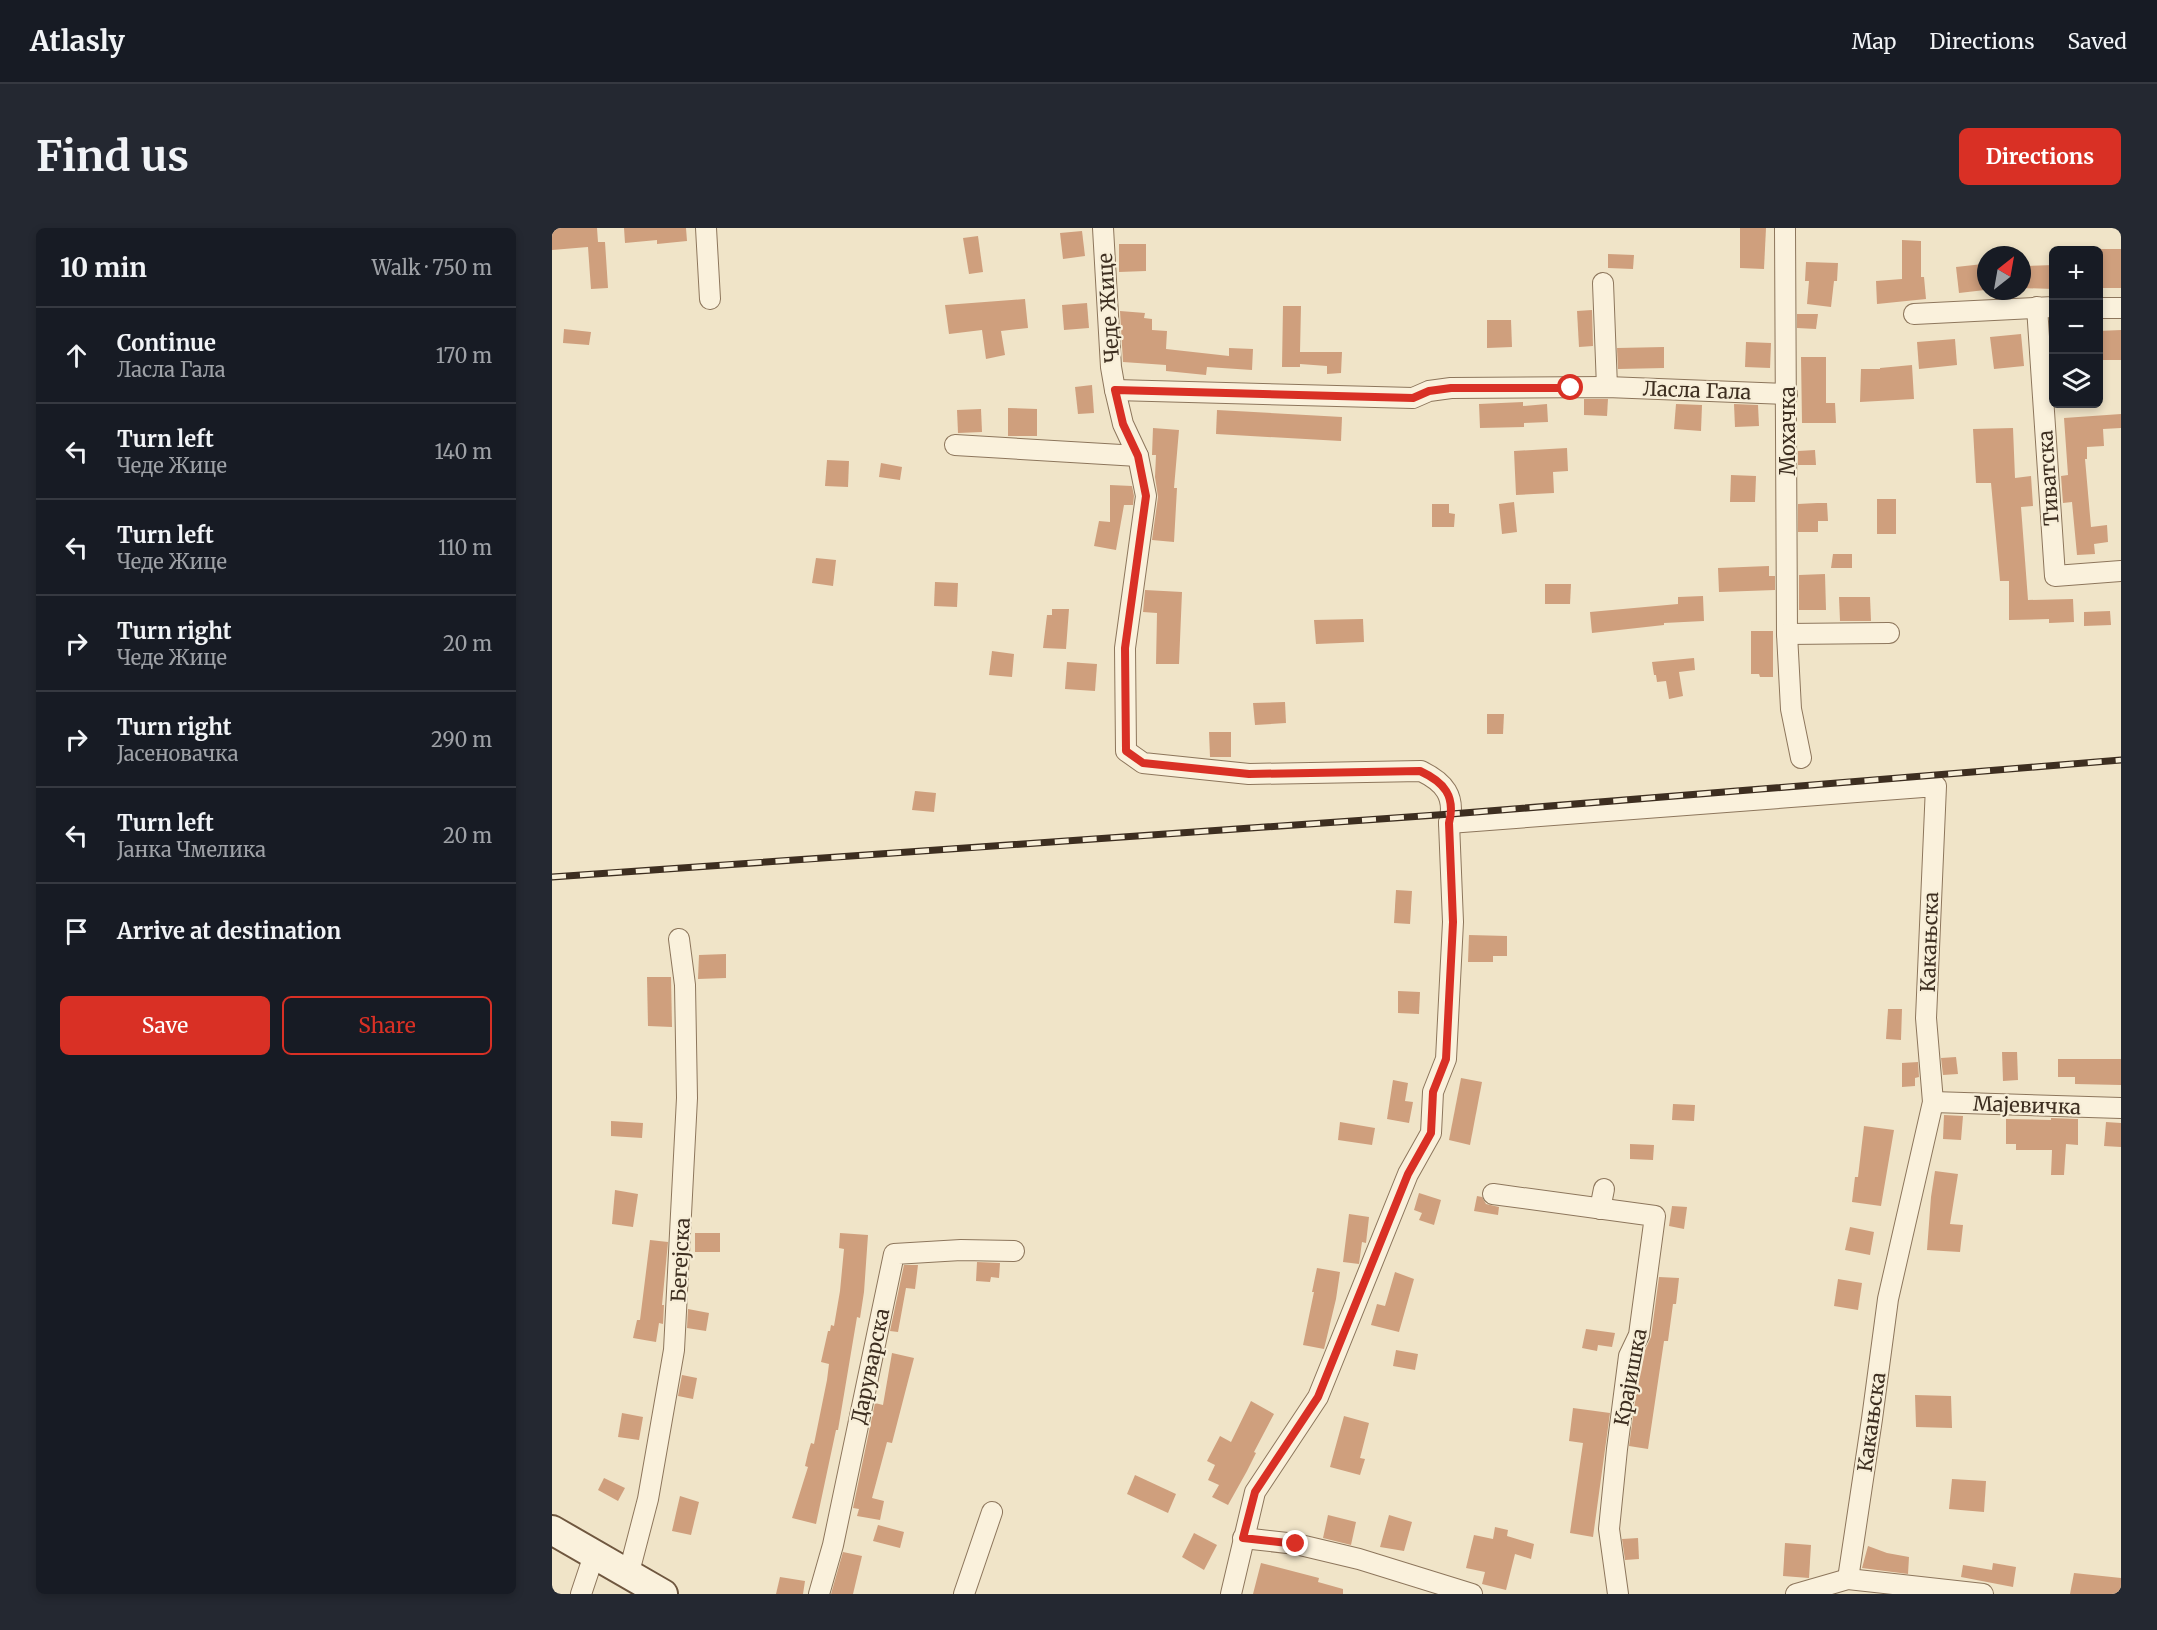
<!DOCTYPE html>
<meta charset="utf-8">
<style>
body{margin:0;font-family:Merriweather,serif;background:#242831;color:#f1f3f6}
.controls{position:absolute;right:18px;top:18px;display:grid;overflow:hidden;border-radius:9px;box-shadow:0 3px 9px #0003}
.controls button{width:54px;height:54px;display:grid;place-items:center;padding:0;border:0;border-bottom:2px solid #363941;background:#171b24;color:#f1f3f6;font:30px sans-serif}
.compass{position:absolute;left:1425px;top:18px;width:54px;height:54px;border-radius:50%;background:#171b24;box-shadow:0 3px 9px #0003;rotate:31deg}
.stop{position:absolute;width:18px;height:18px;margin:-14px;border:4px solid #d93025;border-radius:50%;background:#fff}
.stop.end{background:#d93025;border-color:#fff;box-shadow:0 2px 6px #0008}
.list{margin:0;padding:0;list-style:none}
h2{display:flex;justify-content:space-between;align-items:center;height:78px;margin:0;padding:0 24px;font-size:26px}
h2 small{font-size:20px;font-weight:400;color:#9ea1a6}
.list li{display:grid;grid-template-columns:39px 1fr auto;gap:18px;align-items:center;box-sizing:border-box;height:96px;padding:0 24px;border-top:2px solid #363941}
.list b{display:block;font-size:22px;white-space:nowrap}
.list p{margin:0;font-size:20px;white-space:nowrap;color:#9ea1a6}
.list em{font-size:20px;font-style:normal;color:#9ea1a6}
.actions{display:flex;gap:12px;padding:18px 24px}
.actions a{flex:1;padding:14px 0;border:2px solid #d93025;border-radius:9px;text-align:center;font-size:21px;color:#d93025}
.actions .main{background:#d93025;color:#fff}
.icon{flex:none;width:33px;height:33px;fill:none;stroke:currentColor;stroke-width:2;stroke-linecap:round;stroke-linejoin:round}
.map{position:relative;flex:none;width:1569px;height:1366px;overflow:hidden;border-radius:9px}
header{display:flex;align-items:center;gap:36px;box-sizing:border-box;height:84px;padding:0 30px;background:#171b24;border-bottom:2px solid #363941}
header strong{font-size:28px}
nav{display:flex;gap:33px;margin-inline-start:auto;font-size:21px}
.intro{display:flex;align-items:center;justify-content:space-between;box-sizing:border-box;height:144px;padding:0 36px}
h1{margin:0;font-size:42px}
.button{padding:15px 27px;border-radius:9px;background:#d93025;color:#fff;font-size:21px;font-weight:700}
main{display:flex;gap:36px;padding:0 36px}
aside{flex:1;background:#171b24;border-radius:9px;box-shadow:0 3px 9px #0003}
.map>svg:first-child{display:block}
.building{fill:#cf9f7d}
.lines{fill:none;stroke-linecap:round;stroke-linejoin:round}
.street-casing{stroke:#8d765c;stroke-width:22}
.secondary-casing{stroke:#6f573f;stroke-width:32}
.street{stroke:#faf1dc;stroke-width:20}
.secondary{stroke:#faf1dc;stroke-width:28}
.rail-casing{stroke:#3d2e20;stroke-width:7}
.rail{stroke:#f7eed8;stroke-width:4.5;stroke-dasharray:14;stroke-linecap:butt}
.route{stroke:#d93025;stroke-width:8}
.labels{text-anchor:middle;dominant-baseline:central;stroke-width:4.5;stroke-linejoin:round;paint-order:stroke}
.street-label{font-size:20px;fill:#3d2e20;stroke:#f7eed8}
</style>
<header>
<strong>Atlasly</strong>
<nav><a>Map</a><a>Directions</a><a>Saved</a></nav>
</header>
<div class="intro"><h1>Find us</h1><a class="button">Directions</a></div>
<main>
<aside>
<h2>10 min<small>Walk · 750 m</small></h2>
<ul class="list">
<li><svg class="icon" aria-label="ahead" viewBox="0 0 24 24"><path d="M12 20V5M6 11l6-6 6 6"/></svg><div><b>Continue</b><p>Ласла Гала</p></div><em>170 m</em></li>
<li><svg class="icon" aria-label="left" viewBox="0 0 24 24"><path d="M17 20v-9H6M10 6l-5 5 5 5"/></svg><div><b>Turn left</b><p>Чеде Жице</p></div><em>140 m</em></li>
<li><svg class="icon" aria-label="left" viewBox="0 0 24 24"><path d="M17 20v-9H6M10 6l-5 5 5 5"/></svg><div><b>Turn left</b><p>Чеде Жице</p></div><em>110 m</em></li>
<li><svg class="icon" aria-label="right" viewBox="0 0 24 24"><path d="M7 20v-9h11M14 6l5 5-5 5"/></svg><div><b>Turn right</b><p>Чеде Жице</p></div><em>20 m</em></li>
<li><svg class="icon" aria-label="right" viewBox="0 0 24 24"><path d="M7 20v-9h11M14 6l5 5-5 5"/></svg><div><b>Turn right</b><p>Јасеновачка</p></div><em>290 m</em></li>
<li><svg class="icon" aria-label="left" viewBox="0 0 24 24"><path d="M17 20v-9H6M10 6l-5 5 5 5"/></svg><div><b>Turn left</b><p>Јанка Чмелика</p></div><em>20 m</em></li>
<li><svg class="icon" aria-label="arrive" viewBox="0 0 24 24"><path d="M6 21V4h12l-3 4 3 4H6"/></svg><div><b>Arrive at destination</b></div></li>
</ul>
<div class="actions"><a class="main">Save</a><a>Share</a></div>
</aside>
<div class="map">
<svg width="1569" height="1366" viewBox="0 0 1569 1366">
<rect width="100%" height="100%" fill="#f0e4c8"/>
<g class="building">
<polygon points="0,0 45,0 46,14 53,14 56,60 39,61 36,19 0,22"/>
<polygon points="72,0 134,0 135,13 105,16 105,12 73,15"/>
<polygon points="1188,0 1214,0 1212,41 1188,40"/>
<polygon points="530,3 533,28 511,31 508,5"/>
<polygon points="426,8 431,44 417,46 411,10"/>
<polygon points="1350,12 1369,13 1369,49 1372,49 1374,71 1325,76 1324,53 1350,51"/>
<polygon points="567,16 594,16 594,43 567,44"/>
<rect x="1546" y="21" width="23" height="39"/>
<polygon points="1056,26 1082,27 1081,41 1056,40"/>
<polygon points="1254,34 1286,35 1285,53 1282,53 1279,79 1255,76 1257,53 1253,53"/>
<polygon points="1431,36 1433,62 1407,65 1404,39"/>
<polygon points="1502,37 1502,61 1470,60 1470,38"/>
<polygon points="473,71 476,100 449,103 453,127 434,131 430,102 397,106 393,77"/>
<polygon points="535,75 537,100 512,102 510,77"/>
<polygon points="731,78 749,78 748,124 790,124 789,145 775,146 775,138 748,136 748,139 730,139"/>
<polygon points="1040,82 1041,118 1027,119 1025,83"/>
<polygon points="568,83 593,85 592,90 600,91 600,102 615,103 614,121 677,128 677,120 701,121 700,142 655,139 654,147 614,143 614,137 571,134"/>
<polygon points="1245,86 1266,86 1264,101 1245,100"/>
<polygon points="935,92 959,92 960,119 935,120"/>
<polygon points="12,101 39,104 37,117 11,115"/>
<polygon points="1569,102 1569,132 1546,132 1546,103"/>
<polygon points="1469,106 1472,138 1442,141 1438,109"/>
<polygon points="1403,111 1405,137 1367,141 1365,114"/>
<polygon points="1194,114 1219,115 1218,140 1193,139"/>
<polygon points="1112,119 1112,140 1066,141 1065,120"/>
<polygon points="1249,129 1274,129 1274,175 1283,175 1284,195 1250,195"/>
<polygon points="1360,137 1362,171 1308,174 1309,141 1328,141 1328,140"/>
<polygon points="540,157 542,185 526,186 523,159"/>
<polygon points="1032,171 1056,171 1055,188 1032,187"/>
<polygon points="971,174 971,178 995,176 996,194 972,195 972,199 928,200 927,176"/>
<polygon points="1124,176 1150,177 1149,203 1122,201"/>
<polygon points="1182,176 1206,177 1207,198 1183,199"/>
<polygon points="456,180 485,181 485,208 456,208"/>
<polygon points="429,181 430,204 406,205 405,182"/>
<polygon points="665,182 790,189 789,213 664,206"/>
<polygon points="1569,186 1569,200 1551,201 1552,218 1535,219 1535,231 1533,231 1539,299 1555,297 1556,314 1542,316 1543,326 1525,327 1520,274 1511,275 1509,248 1516,247 1512,190"/>
<polygon points="601,200 627,202 622,260 625,260 622,314 600,312 606,269 603,249 604,227 600,227"/>
<polygon points="1461,200 1463,250 1479,248 1481,278 1469,279 1476,372 1521,371 1522,394 1497,395 1497,391 1457,392 1457,353 1448,353 1439,255 1424,255 1421,201"/>
<polygon points="1015,220 1016,243 1001,244 1002,265 964,267 962,223"/>
<polygon points="1263,222 1264,237 1246,237 1246,223"/>
<polygon points="275,232 297,233 296,259 273,258"/>
<polygon points="329,235 350,239 348,252 327,249"/>
<polygon points="1179,247 1204,248 1203,274 1178,274"/>
<polygon points="558,257 580,258 582,268 581,277 572,277 564,322 542,318 547,293 558,294"/>
<rect x="1325" y="271" width="19" height="35"/>
<polygon points="962,274 965,304 950,306 947,276"/>
<polygon points="1265,275 1275,275 1276,293 1266,293 1266,304 1246,304 1246,276"/>
<polygon points="880,276 897,276 897,285 903,286 902,299 880,299"/>
<polygon points="1281,326 1300,326 1300,340 1279,340"/>
<polygon points="264,330 284,332 281,358 260,355"/>
<polygon points="1217,338 1217,348 1223,348 1223,362 1167,364 1166,340"/>
<polygon points="1273,346 1274,382 1247,382 1247,347"/>
<polygon points="383,354 406,355 405,379 382,378"/>
<polygon points="993,356 1019,356 1018,376 993,376"/>
<polygon points="593,362 630,364 627,436 604,436 605,385 591,384"/>
<polygon points="1151,368 1152,393 1112,395 1112,397 1040,405 1038,384 1126,376 1126,369"/>
<polygon points="1287,369 1318,369 1319,393 1288,393"/>
<polygon points="500,381 517,381 514,421 491,420 495,387 500,387"/>
<polygon points="1558,383 1559,397 1532,398 1532,384"/>
<polygon points="811,391 812,414 764,416 762,392"/>
<polygon points="1199,403 1221,403 1221,449 1208,449 1207,446 1199,446"/>
<polygon points="440,423 462,426 460,449 437,447"/>
<polygon points="1142,430 1143,442 1127,444 1131,468 1117,471 1114,453 1105,454 1104,447 1102,447 1100,434"/>
<polygon points="515,434 545,436 543,463 513,461"/>
<polygon points="733,474 734,495 703,497 701,475"/>
<polygon points="935,486 952,486 951,506 935,506"/>
<polygon points="657,504 679,504 679,529 658,529"/>
<polygon points="363,563 384,565 382,584 360,582"/>
<polygon points="844,662 860,663 858,696 842,695"/>
<polygon points="917,707 955,708 955,728 941,728 941,734 916,734"/>
<polygon points="174,726 174,750 146,751 147,727"/>
<polygon points="95,749 119,749 120,799 96,798"/>
<polygon points="846,763 868,764 867,786 846,785"/>
<polygon points="1336,781 1350,781 1349,812 1334,811"/>
<polygon points="1450,824 1465,824 1466,852 1451,853"/>
<polygon points="1404,829 1406,846 1391,847 1389,830"/>
<polygon points="1506,831 1569,831 1569,857 1523,856 1523,849 1506,849"/>
<polygon points="1366,834 1367,849 1363,850 1363,858 1350,859 1350,835"/>
<polygon points="909,850 930,854 918,917 897,912"/>
<polygon points="841,852 856,855 853,873 861,874 857,895 835,891"/>
<polygon points="1121,876 1143,877 1142,893 1120,892"/>
<polygon points="1392,887 1411,888 1409,912 1391,911"/>
<polygon points="1499,890 1526,891 1526,917 1514,916 1512,947 1499,947 1500,922 1464,922 1464,916 1454,916 1454,891 1499,892"/>
<polygon points="59,893 91,895 90,910 59,908"/>
<polygon points="788,894 823,900 820,917 786,912"/>
<polygon points="1554,894 1569,895 1569,919 1552,918"/>
<polygon points="1312,898 1342,902 1329,978 1300,974 1303,949 1306,949"/>
<polygon points="1078,916 1102,917 1101,932 1078,931"/>
<polygon points="1383,943 1406,946 1398,996 1411,997 1408,1024 1375,1022 1379,969"/>
<polygon points="63,962 86,966 81,999 60,996"/>
<polygon points="867,965 889,972 882,997 867,992 870,985 862,982"/>
<polygon points="925,968 930,969 934,976 947,979 946,987 922,983"/>
<polygon points="1120,978 1135,979 1132,1001 1117,998"/>
<polygon points="797,986 817,989 814,1015 810,1014 807,1036 791,1034"/>
<polygon points="1298,999 1322,1004 1318,1027 1293,1022"/>
<rect x="143" y="1005" width="25" height="19"/>
<polygon points="288,1005 316,1007 312,1064 308,1090 305,1089 286,1202 284,1202 264,1296 240,1290 256,1239 253,1238 256,1225 259,1215 262,1216 275,1152 277,1136 269,1134 276,1103 278,1103 279,1097 282,1098 288,1063 292,1021 287,1020"/>
<polygon points="98,1012 116,1014 110,1077 112,1077 111,1096 107,1095 104,1114 81,1110 85,1092 88,1092"/>
<polygon points="425,1034 448,1035 447,1050 439,1049 438,1054 424,1053"/>
<polygon points="352,1037 366,1037 363,1061 354,1060 346,1104 338,1103"/>
<polygon points="765,1040 788,1044 784,1071 772,1121 751,1117 762,1064 760,1064"/>
<polygon points="843,1044 862,1051 847,1104 819,1097 825,1076 833,1078"/>
<polygon points="1107,1049 1127,1050 1124,1076 1121,1076 1116,1113 1112,1113 1096,1221 1077,1218 1089,1131 1099,1109"/>
<polygon points="1286,1051 1310,1055 1306,1082 1282,1078"/>
<polygon points="136,1081 157,1085 154,1103 135,1100"/>
<polygon points="1034,1101 1063,1105 1060,1119 1046,1117 1045,1123 1030,1120"/>
<polygon points="844,1122 866,1126 863,1142 841,1138"/>
<polygon points="340,1125 362,1130 340,1215 335,1214 320,1270 332,1273 328,1292 305,1288 307,1281 301,1280 323,1175 331,1177"/>
<polygon points="130,1147 145,1150 141,1171 126,1168"/>
<polygon points="1363,1167 1399,1168 1400,1200 1364,1199"/>
<polygon points="699,1173 722,1186 702,1224 704,1225 695,1243 676,1277 660,1269 667,1257 656,1252 663,1237 655,1233 668,1208 679,1214"/>
<polygon points="1021,1180 1058,1185 1041,1309 1018,1305 1031,1215 1017,1213"/>
<polygon points="70,1185 91,1189 87,1212 66,1209"/>
<polygon points="792,1188 817,1195 808,1230 813,1231 808,1247 778,1239"/>
<polygon points="583,1247 624,1266 616,1285 575,1266"/>
<polygon points="52,1250 73,1260 66,1273 46,1262"/>
<polygon points="1400,1251 1434,1253 1432,1284 1397,1281"/>
<polygon points="128,1268 147,1274 139,1307 120,1303"/>
<polygon points="776,1287 804,1294 799,1317 771,1310"/>
<polygon points="837,1287 860,1294 852,1323 828,1319"/>
<polygon points="326,1297 352,1304 348,1320 321,1313"/>
<polygon points="943,1299 956,1302 955,1308 982,1316 979,1331 963,1326 954,1362 930,1356 933,1344 914,1340 922,1307 941,1311"/>
<polygon points="642,1305 665,1317 652,1342 630,1329"/>
<polygon points="1086,1310 1087,1331 1073,1332 1070,1311"/>
<polygon points="1233,1315 1259,1317 1257,1350 1231,1348"/>
<polygon points="1316,1318 1335,1325 1357,1329 1356,1346 1310,1340"/>
<polygon points="291,1324 310,1328 301,1366 279,1366"/>
<polygon points="709,1335 767,1350 766,1354 791,1361 791,1366 701,1366"/>
<polygon points="1441,1335 1464,1339 1461,1359 1409,1349 1411,1337 1440,1342"/>
<polygon points="1522,1345 1569,1350 1569,1366 1518,1366"/>
<polygon points="228,1349 253,1353 251,1366 224,1366"/>
</g>
<g class="lines">
<g class="street-casing">
<g id="street">
<polyline points="154,0 158,71"/>
<path d="M551,0L559,139L563,162L571,196L586,228L594,268L573,420L574,523L591,535L697,546L869,543C892,554 904,568 897,595L901,694L894,831L881,864L879,905L856,946L766,1169L703,1264L679,1366"/>
<polyline points="1233,0 1235,406 1239,481 1249,530"/>
<polyline points="1051,55 1055,159"/>
<polyline points="1485,79 1503,348 1569,343"/>
<polyline points="1546,80 1569,80"/>
<polyline points="1362,86 1502,79"/>
<polyline points="563,162 861,170 877,163 899,160 1055,159 1235,166"/>
<polyline points="403,217 586,228"/>
<polyline points="1235,406 1337,405"/>
<polyline points="897,595 1384,558 1374,790 1381,874 1336,1071 1320,1191 1296,1351"/>
<polyline points="1381,874 1569,880"/>
<polyline points="941,966 1103,988 1087,1107 1077,1128 1065,1221 1057,1301 1066,1366"/>
<polyline points="1048,981 1052,961"/>
<polyline points="691,1310 744,1316 807,1331 920,1366"/>
<polyline points="76,1348 96,1271 122,1122 135,870 133,757 127,711"/>
<polyline points="29,1366 42,1327"/>
<polyline points="267,1366 281,1317 342,1026 409,1022 462,1023"/>
<polyline points="412,1366 440,1284"/>
<polyline points="1244,1366 1296,1351 1431,1366"/>
</g>
</g>
<g class="secondary-casing">
<polyline id="secondary" points="0,1302 111,1366"/>
</g>
<use href="#street" class="street"/>
<use href="#secondary" class="secondary"/>
<g class="rail-casing">
<polyline id="rail" points="0,649 899,586 1569,532"/>
</g>
<use href="#rail" class="rail"/>
</g>
<g class="lines">
<path class="route" d="M744,1316L691,1310L703,1264L766,1169L856,946L879,905L881,864L894,831L901,694L897,595C904,568 892,554 868,543L697,546L591,535L574,523L573,420L594,268L586,228L571,196L563,162L861,170L877,163L899,160H1019"/>
</g>
<g class="labels">
<g class="street-label">
<text transform="translate(556 80) rotate(-94)">Чеде Жице</text>
<text transform="translate(1145 162) rotate(2)">Ласла Гала</text>
<text transform="translate(1235 203) rotate(-90)">Мохачка</text>
<text transform="translate(1496 250) rotate(-94)">Тиватска</text>
<text transform="translate(1377 714) rotate(-88)">Какањска</text>
<text transform="translate(1475 877) rotate(2)">Мајевичка</text>
<text transform="translate(128 1032) rotate(-87)">Бегејска</text>
<text transform="translate(318 1138) rotate(-78)">Даруварска</text>
<text transform="translate(1078 1149) rotate(-79)">Крајишка</text>
<text transform="translate(1319 1194) rotate(-82)">Какањска</text>
</g>
</g>
</svg>
<div class="controls">
<button>+</button>
<button>−</button>
<button><svg class="icon" aria-label="layers" viewBox="0 0 24 24"><path d="M12 4l9 5-9 5-9-5zM3 14l9 5 9-5"/></svg></button>
</div>
<svg class="compass" viewBox="-18 -18 36 36"><path d="M0-13l5 13h-10z" fill="#e53935"/><path d="M0 13l5-13h-10z" fill="#9ea1a6"/></svg>
<div class="stop" style="left:1019px;top:160px"></div>
<div class="stop end" style="left:744px;top:1316px"></div>
</div>
</main>
